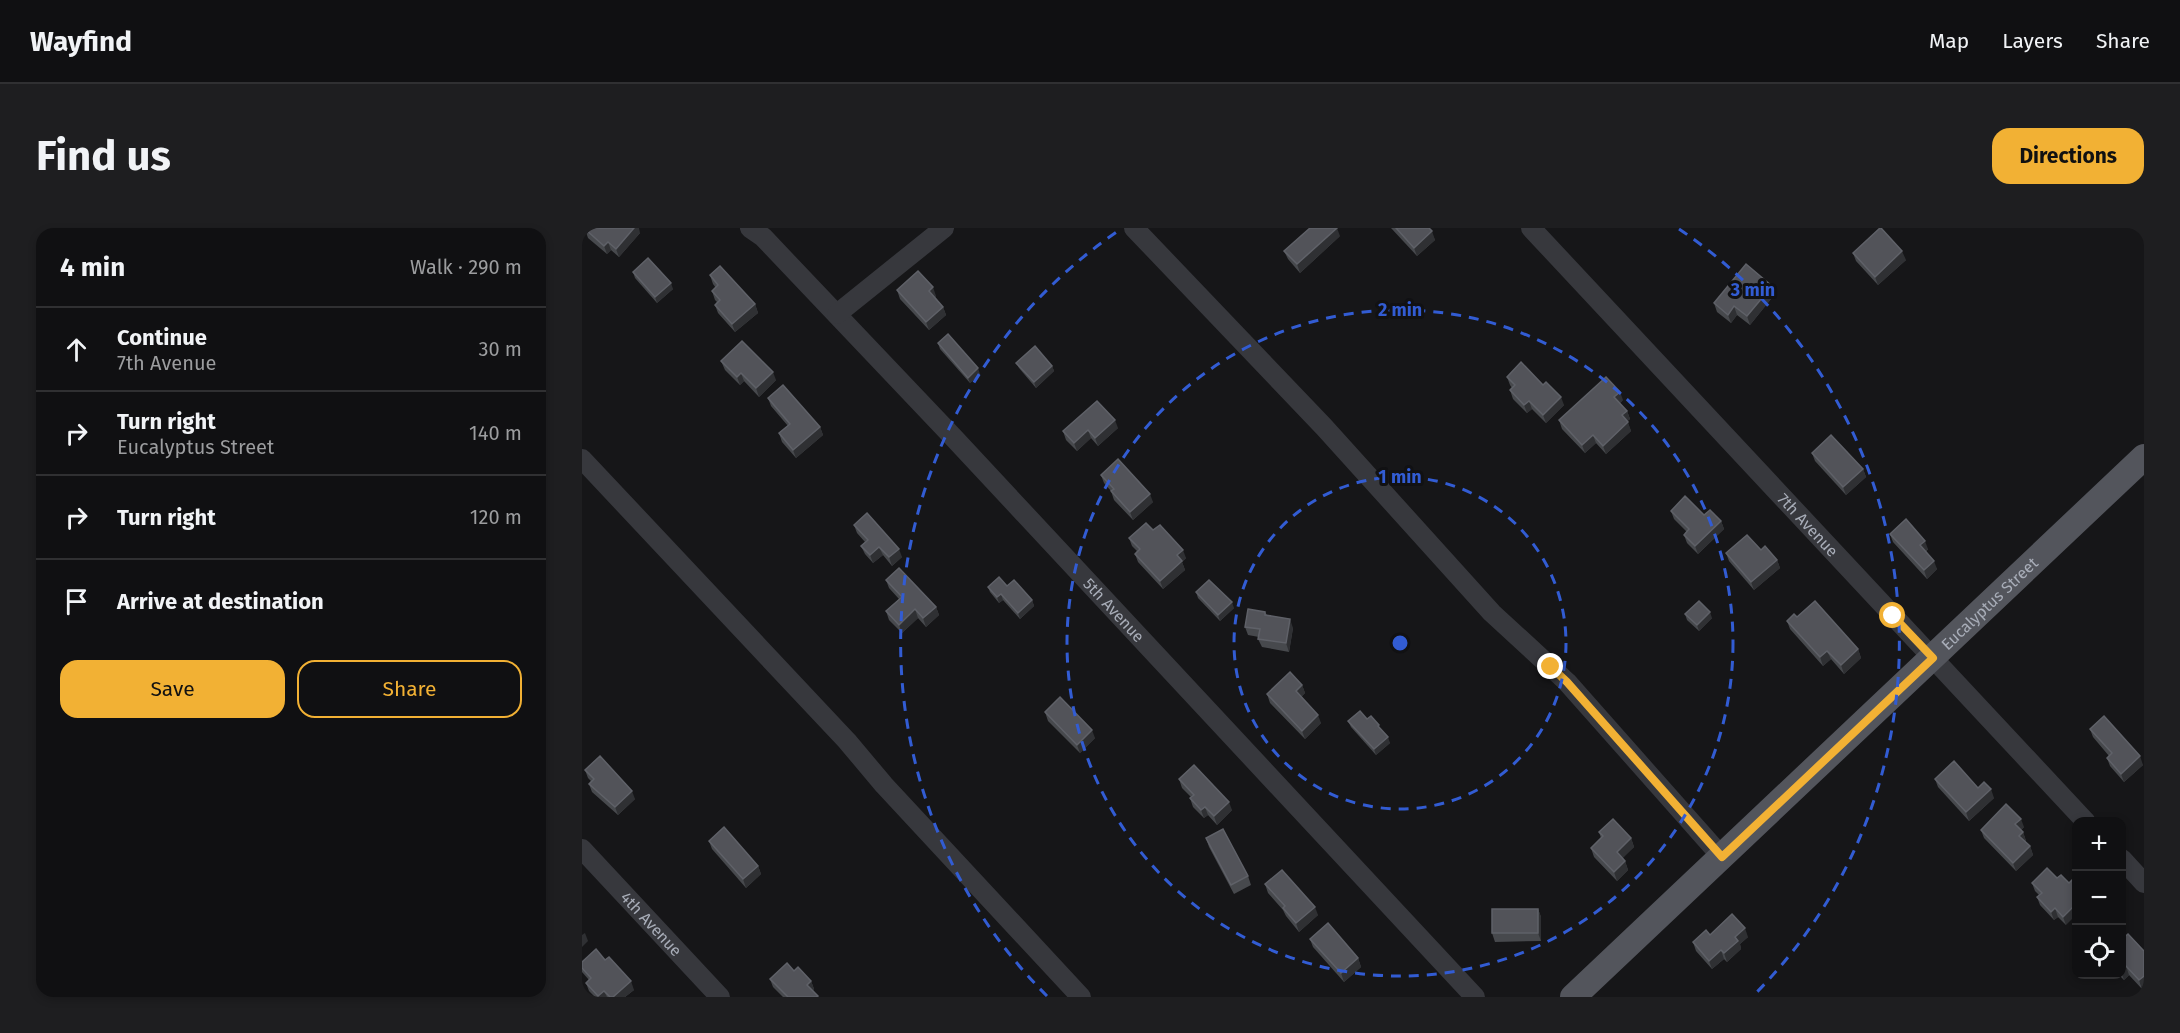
<!DOCTYPE html>
<meta charset="utf-8">
<style>
body{margin:0;font-family:"Fira Sans",sans-serif;background:#1e1e20;color:#f1f3f6}
.controls{position:absolute;right:18px;bottom:18px;display:grid;overflow:hidden;border-radius:12px;box-shadow:0 3px 9px #0003}
.controls button{width:54px;height:54px;display:grid;place-items:center;padding:0;border:0;border-bottom:2px solid #303032;background:#101012;color:#f1f3f6;font:30px sans-serif}
.stop{position:absolute;width:18px;height:18px;margin:-14px;border:4px solid #f2b134;border-radius:50%;background:#fff}
.stop.end{background:#f2b134;border-color:#fff;box-shadow:0 2px 6px #0008}
.list{margin:0;padding:0;list-style:none}
h2{display:flex;justify-content:space-between;align-items:center;height:78px;margin:0;padding:0 24px;font-size:26px}
h2 small{font-size:20px;font-weight:400;color:#9c9d9f}
.list li{display:grid;grid-template-columns:39px 1fr auto;gap:18px;align-items:center;box-sizing:border-box;height:84px;padding:0 24px;border-top:2px solid #303032}
.list b{display:block;font-size:22px;white-space:nowrap}
.list p{margin:0;font-size:20px;white-space:nowrap;color:#9c9d9f}
.list em{font-size:20px;font-style:normal;color:#9c9d9f}
.actions{display:flex;gap:12px;padding:18px 24px}
.actions a{flex:1;padding:14px 0;border:2px solid #f2b134;border-radius:18px;text-align:center;font-size:21px;color:#f2b134}
.actions .main{background:#f2b134;color:#111}
.icon{flex:none;width:33px;height:33px;fill:none;stroke:currentColor;stroke-width:2;stroke-linecap:round;stroke-linejoin:round}
.map{position:relative;flex:none;width:1562px;height:769px;overflow:hidden;border-radius:18px}
header{display:flex;align-items:center;gap:36px;box-sizing:border-box;height:84px;padding:0 30px;background:#101012;border-bottom:2px solid #303032}
header strong{font-size:28px}
nav{display:flex;gap:33px;margin-inline-start:auto;font-size:21px}
.intro{display:flex;align-items:center;justify-content:space-between;box-sizing:border-box;height:144px;padding:0 36px}
h1{margin:0;font-size:42px}
.button{padding:15px 27px;border-radius:18px;background:#f2b134;color:#111;font-size:21px;font-weight:700}
main{display:flex;gap:36px;padding:0 36px}
aside{flex:1;background:#101012;border-radius:18px;box-shadow:0 3px 9px #0003}
.map>svg:first-child{display:block}
.lines{fill:none;stroke-linecap:round;stroke-linejoin:round}
.minor{stroke:#37383d;stroke-width:20}
.major{stroke:#53555c;stroke-width:26}
.wall{fill:#47494d}
.shaded-wall{fill:#2f3033}
.building{fill:#525359;stroke:#5f6168;stroke-width:1.5}
.route{stroke:#f2b134;stroke-width:8}
.ring{fill:none;stroke:#325cd3;stroke-width:3;stroke-dasharray:10 8}
.labels{text-anchor:middle;dominant-baseline:central;stroke-width:6;stroke-linejoin:round;paint-order:stroke}
.street-label{font-size:16px;fill:#a8adb8;stroke:#111113}
.centre{fill:#325cd3;stroke:#111113;stroke-width:3}
.ring-label{font-size:18px;text-anchor:middle;font-weight:bold;fill:#325cd3;stroke:#111113;stroke-width:6;stroke-linejoin:round;paint-order:stroke}
</style>
<header>
<strong>Wayfind</strong>
<nav><a>Map</a><a>Layers</a><a>Share</a></nav>
</header>
<div class="intro"><h1>Find us</h1><a class="button">Directions</a></div>
<main>
<aside>
<h2>4 min<small>Walk · 290 m</small></h2>
<ul class="list">
<li><svg class="icon" aria-label="ahead" viewBox="0 0 24 24"><path d="M12 20V5M6 11l6-6 6 6"/></svg><div><b>Continue</b><p>7th Avenue</p></div><em>30 m</em></li>
<li><svg class="icon" aria-label="right" viewBox="0 0 24 24"><path d="M7 20v-9h11M14 6l5 5-5 5"/></svg><div><b>Turn right</b><p>Eucalyptus Street</p></div><em>140 m</em></li>
<li><svg class="icon" aria-label="right" viewBox="0 0 24 24"><path d="M7 20v-9h11M14 6l5 5-5 5"/></svg><div><b>Turn right</b></div><em>120 m</em></li>
<li><svg class="icon" aria-label="arrive" viewBox="0 0 24 24"><path d="M6 21V4h12l-3 4 3 4H6"/></svg><div><b>Arrive at destination</b></div></li>
</ul>
<div class="actions"><a class="main">Save</a><a>Share</a></div>
</aside>
<div class="map">
<svg width="1562" height="769" viewBox="0 0 1562 769">
<rect width="100%" height="100%" fill="#161618"/>
<g class="lines">
<g class="minor">
<path id="s1" d="M168,0L181,9L371,209L893,769"/>
<polyline points="552,0 742,199 910,385 985,454 1140,629"/>
<path id="s2" d="M949,0L1504,594"/>
<polyline points="255,86 362,0"/>
<polyline points="0,231 265,513 302,557 499,769"/>
<path id="s3" d="M0,621L138,769"/>
<polyline points="1540,631 1562,655"/>
</g>
<path class="major" id="s4" d="M991,769L1562,229"/>
</g>
<g class="wall">
<polygon points="809,0 847,0 853,12 835,28"/>
<polygon points="3,1 58,5 37,29 29,22 25,26 6,10"/>
<polygon points="758,8 718,45 706,31 702,23"/>
<polygon points="1271,25 1324,32 1296,57 1274,33"/>
<polygon points="51,44 91,61 75,75 53,50"/>
<polygon points="128,47 173,76 176,85 153,104 136,85 133,77 135,74 133,72 130,63 134,60 131,56"/>
<polygon points="315,62 354,68 353,69 361,79 364,87 347,102 318,71"/>
<polygon points="1193,66 1168,97 1155,87 1149,95 1135,84 1132,75"/>
<polygon points="356,115 398,146 388,155 358,121"/>
<polygon points="139,133 194,152 177,169 162,153 158,157 143,142"/>
<polygon points="434,135 470,138 472,143 454,160 437,140"/>
<polygon points="925,149 982,177 964,195 950,181 945,185 931,171 928,162 930,160 928,157"/>
<polygon points="186,170 238,199 241,207 214,230 200,214 197,205 206,198 189,178"/>
<polygon points="1041,172 1038,175 1045,183 1048,191 1045,193 1049,203 1024,226 1014,215 1003,225 980,201 977,192"/>
<polygon points="536,200 516,218 509,210 495,223 484,212 481,203"/>
<polygon points="1230,225 1281,241 1284,249 1264,267 1233,233"/>
<polygon points="519,247 571,274 551,292 532,272 529,263 522,255"/>
<polygon points="1089,283 1122,287 1139,293 1142,301 1116,326 1105,315 1102,307 1105,304 1092,291"/>
<polygon points="272,297 320,329 310,338 301,327 291,335 283,326 279,318 283,314 275,305"/>
<polygon points="571,302 604,330 600,334 603,342 581,361 556,334 553,326 555,323 550,318 547,310"/>
<polygon points="1308,306 1346,321 1344,324 1355,341 1345,351 1311,314"/>
<polygon points="1179,322 1195,332 1198,340 1172,362 1147,333 1144,325"/>
<polygon points="304,352 354,379 357,387 344,399 336,390 320,405 307,392 304,383 317,371 307,360"/>
<polygon points="425,358 450,372 452,378 438,391 421,372 417,375 408,364 406,359"/>
<polygon points="614,364 652,380 638,393 616,370"/>
<polygon points="683,384 685,387 711,400 707,424 680,419 676,411 677,409 666,407 663,399"/>
<polygon points="1103,386 1130,390 1117,403 1105,392"/>
<polygon points="1215,389 1276,421 1279,430 1262,446 1249,431 1241,438 1208,401 1205,393"/>
<polygon points="720,457 723,465 719,469 739,495 723,511 688,475 685,466"/>
<polygon points="463,484 513,510 498,525 466,493"/>
<polygon points="766,493 799,502 808,515 794,527 769,499"/>
<polygon points="1508,501 1561,537 1542,554 1528,538 1525,530 1527,528 1511,509"/>
<polygon points="3,542 53,571 36,587 10,564 7,556 9,553 6,550"/>
<polygon points="597,551 650,582 635,597 626,587 622,590 611,579 608,570 609,569 600,560"/>
<polygon points="1353,551 1396,560 1412,570 1387,593 1356,559"/>
<polygon points="1442,599 1439,602 1441,604 1444,613 1443,614 1448,618 1451,627 1434,643 1402,610 1399,602"/>
<polygon points="1017,604 1049,610 1052,619 1040,630 1043,633 1046,642 1035,653 1012,629 1009,620 1019,610"/>
<polygon points="624,610 666,648 669,657 652,666 627,619"/>
<polygon points="127,613 176,638 179,646 164,660 130,621"/>
<polygon points="1475,650 1487,655 1484,697 1476,689 1472,692 1458,677 1455,669 1457,667 1453,663 1450,655"/>
<polygon points="683,656 736,687 717,704 704,688 701,682 686,665"/>
<polygon points="956,681 959,689 959,713 913,714 910,705"/>
<polygon points="1546,706 1560,761 1547,747 1542,752 1537,747 1539,747 1539,712"/>
<polygon points="1128,707 1166,709 1158,716 1159,721 1145,734 1142,731 1130,741 1114,723 1111,714"/>
<polygon points="728,711 776,730 779,739 762,754 731,719"/>
<polygon points="0,734 52,762 43,769 13,769 7,763 4,755 7,752 0,744"/>
<polygon points="212,743 229,753 232,761 231,762 236,769 201,769 191,759 188,751"/>
</g>
<g class="shaded-wall">
<polygon points="52,0 57,0 58,5 37,29 34,21"/>
<polygon points="755,0 758,8 718,45 715,36"/>
<polygon points="850,3 853,12 835,28 832,20"/>
<polygon points="26,14 29,22 25,26 22,18"/>
<polygon points="1320,23 1324,32 1296,57 1293,49"/>
<polygon points="89,55 91,61 75,75 73,69"/>
<polygon points="1190,58 1193,66 1168,97 1165,88"/>
<polygon points="351,59 354,68 350,72 347,63"/>
<polygon points="173,76 176,85 153,104 150,96"/>
<polygon points="1152,78 1155,87 1149,95 1146,87"/>
<polygon points="361,79 364,87 347,102 344,94"/>
<polygon points="470,138 472,143 454,160 452,154"/>
<polygon points="396,140 398,146 388,155 386,150"/>
<polygon points="191,144 194,152 177,169 174,160"/>
<polygon points="159,145 162,153 158,157 155,149"/>
<polygon points="1038,164 1041,172 1035,178 1032,169"/>
<polygon points="979,169 982,177 964,195 961,187"/>
<polygon points="947,173 950,181 945,185 942,177"/>
<polygon points="1045,183 1048,191 1043,196 1040,187"/>
<polygon points="533,192 536,200 516,218 513,210"/>
<polygon points="1046,194 1049,203 1024,226 1021,218"/>
<polygon points="238,199 241,207 214,230 211,222"/>
<polygon points="506,202 509,210 495,223 492,215"/>
<polygon points="1011,207 1014,215 1003,225 1000,217"/>
<polygon points="1281,241 1284,249 1264,267 1261,259"/>
<polygon points="568,266 571,274 551,292 548,284"/>
<polygon points="1139,293 1142,301 1116,326 1113,318"/>
<polygon points="1343,313 1346,321 1341,326 1338,317"/>
<polygon points="297,319 301,327 291,335 288,327"/>
<polygon points="317,321 320,329 310,338 307,329"/>
<polygon points="601,322 604,330 600,334 603,342 581,361 578,353 595,327"/>
<polygon points="1195,332 1198,340 1172,362 1169,354"/>
<polygon points="1352,333 1355,341 1345,351 1342,342"/>
<polygon points="419,366 421,372 417,375 415,369"/>
<polygon points="450,372 452,378 438,391 436,385"/>
<polygon points="650,374 652,380 638,393 636,387"/>
<polygon points="354,379 357,387 344,399 341,390"/>
<polygon points="333,381 336,390 320,405 317,397"/>
<polygon points="1128,384 1130,390 1117,403 1115,397"/>
<polygon points="708,391 711,400 707,424 704,415"/>
<polygon points="1276,421 1279,430 1262,446 1259,437"/>
<polygon points="1245,423 1249,431 1241,438 1238,429"/>
<polygon points="720,457 723,465 717,472 714,463"/>
<polygon points="736,487 739,495 723,511 720,503"/>
<polygon points="510,502 513,510 498,525 495,517"/>
<polygon points="806,509 808,515 794,527 792,521"/>
<polygon points="1558,528 1561,537 1542,554 1539,546"/>
<polygon points="1409,561 1412,570 1387,593 1384,584"/>
<polygon points="50,563 53,571 36,587 33,579"/>
<polygon points="647,574 650,582 635,597 632,588"/>
<polygon points="623,579 626,587 622,590 619,582"/>
<polygon points="1439,591 1442,599 1436,605 1433,596"/>
<polygon points="1441,604 1444,613 1440,616 1437,608"/>
<polygon points="1049,610 1052,619 1038,633 1035,624"/>
<polygon points="1448,618 1451,627 1434,643 1431,635"/>
<polygon points="1043,633 1046,642 1035,653 1032,644"/>
<polygon points="176,638 179,646 164,660 161,651"/>
<polygon points="1494,676 1494,687 1484,697 1481,689"/>
<polygon points="733,679 736,687 717,704 714,695"/>
<polygon points="1473,680 1476,689 1472,692 1469,684"/>
<polygon points="956,681 959,689 959,713 956,705"/>
<polygon points="1163,700 1166,709 1158,716 1159,721 1145,734 1142,725 1153,709"/>
<polygon points="3,705 6,713 0,719 0,707"/>
<polygon points="1139,722 1142,731 1130,741 1127,733"/>
<polygon points="776,730 779,739 762,754 759,745"/>
<polygon points="1544,738 1547,747 1542,752 1539,743"/>
<polygon points="1562,748 1562,759 1560,761 1557,752"/>
<polygon points="49,753 52,762 43,769 31,769"/>
<polygon points="229,753 232,761 228,765 225,757"/>
<polygon points="22,763 25,769 17,769 16,768"/>
</g>
<g class="building">
<polygon points="4,0 52,0 34,21 26,14 22,18 3,1"/>
<polygon points="728,0 755,0 715,36 702,23"/>
<polygon points="814,0 847,0 850,3 832,20"/>
<polygon points="1298,0 1299,0 1320,23 1293,49 1271,25"/>
<polygon points="66,30 89,55 73,69 51,44"/>
<polygon points="1164,36 1190,58 1165,88 1152,78 1146,87 1132,75"/>
<polygon points="138,38 173,76 150,96 133,77 138,72 130,63 136,57 128,47"/>
<polygon points="336,43 351,59 347,63 361,79 344,94 315,62"/>
<polygon points="366,106 396,140 386,150 356,115"/>
<polygon points="160,113 191,144 174,160 159,145 155,149 139,133"/>
<polygon points="453,118 470,138 452,154 434,135"/>
<polygon points="939,134 961,157 964,154 979,169 961,187 947,173 942,177 928,162 933,157 925,149"/>
<polygon points="1024,149 1038,164 1032,169 1045,183 1040,187 1046,194 1021,218 1011,207 1000,217 977,192"/>
<polygon points="201,157 238,199 211,222 197,205 208,196 186,170"/>
<polygon points="515,173 533,192 513,210 506,202 492,215 481,203"/>
<polygon points="1249,207 1281,241 1261,259 1230,225"/>
<polygon points="536,231 568,266 548,284 529,263 532,261 519,247"/>
<polygon points="1103,268 1122,287 1128,282 1139,293 1113,318 1102,307 1107,301 1089,283"/>
<polygon points="285,285 317,321 307,329 297,319 288,327 279,318 286,312 272,297"/>
<polygon points="1324,291 1343,313 1338,317 1352,333 1342,342 1308,306"/>
<polygon points="564,295 571,302 578,297 601,322 595,327 600,333 578,353 553,326 558,321 547,310"/>
<polygon points="1165,307 1179,322 1183,318 1195,332 1169,354 1144,325"/>
<polygon points="317,340 354,379 341,390 333,381 317,397 304,383 320,369 304,352"/>
<polygon points="417,349 425,358 432,352 450,372 436,385 419,366 415,369 406,359"/>
<polygon points="627,352 650,374 636,387 614,364"/>
<polygon points="1117,373 1128,384 1115,397 1103,386"/>
<polygon points="1233,373 1276,421 1259,437 1245,423 1238,429 1205,393 1212,386 1215,389"/>
<polygon points="666,381 683,384 683,387 708,391 704,415 676,411 678,401 663,399"/>
<polygon points="708,444 720,457 714,463 736,487 720,503 685,466"/>
<polygon points="478,469 510,502 495,517 463,484"/>
<polygon points="778,483 785,491 789,488 797,497 796,498 806,509 792,521 766,493"/>
<polygon points="1522,488 1558,528 1539,546 1525,530 1530,525 1508,501"/>
<polygon points="18,528 50,563 33,579 7,556 12,551 3,542"/>
<polygon points="1372,533 1396,560 1402,554 1409,561 1384,584 1353,551"/>
<polygon points="612,537 647,574 632,588 623,579 619,582 608,570 612,567 597,551"/>
<polygon points="1424,576 1439,591 1433,596 1441,604 1437,608 1448,618 1431,635 1399,602"/>
<polygon points="1031,591 1049,610 1035,624 1043,633 1032,644 1009,620 1021,608 1017,604"/>
<polygon points="142,599 176,638 161,651 127,613"/>
<polygon points="641,601 666,648 649,657 624,610"/>
<polygon points="1465,640 1475,650 1479,647 1487,655 1493,649 1494,651 1494,676 1481,689 1473,680 1469,684 1455,669 1460,665 1450,655"/>
<polygon points="700,642 733,679 714,695 701,680 703,678 683,656"/>
<rect x="910" y="681" width="46" height="24"/>
<polygon points="1150,686 1163,700 1153,709 1156,713 1142,725 1139,722 1127,733 1111,714 1124,702 1128,707"/>
<polygon points="746,695 776,730 759,745 728,711"/>
<polygon points="1546,706 1562,723 1562,748 1557,752 1544,738 1539,743 1539,712"/>
<polygon points="14,721 23,732 27,729 49,753 31,769 28,769 22,763 16,768 4,755 9,750 0,740 0,734"/>
<polygon points="205,735 212,743 216,739 229,753 225,757 236,768 234,769 206,769 188,751"/>
</g>
<g class="lines">
<polyline class="route" points="969,439 985,454 1140,629 1351,430 1311,388"/>
</g>
<g class="ring">
<circle cx="818" cy="415" r="166"/>
<circle cx="818" cy="415" r="333"/>
<path d="M465 768A499 499 0 0 1 539 1M1097 1A499 499 0 0 1 1171 768"/>
</g>
<g class="labels">
<g class="street-label">
<text stroke="none"><textPath href="#s2" startOffset="406">7th Avenue</textPath></text>
<text stroke="none"><textPath href="#s4" startOffset="573">Eucalyptus Street</textPath></text>
<text stroke="none"><textPath href="#s1" startOffset="528">5th Avenue</textPath></text>
<text stroke="none"><textPath href="#s3" startOffset="102">4th Avenue</textPath></text>
</g>
</g>
<circle cx="818" cy="415" r="9" class="centre"/>
<g class="ring-label">
<text x="1171" y="68">3 min</text>
<text x="818" y="88">2 min</text>
<text x="818" y="255">1 min</text>
</g>
</svg>
<div class="controls">
<button>+</button>
<button>−</button>
<button><svg class="icon" aria-label="locate" viewBox="0 0 24 24"><circle cx="12" cy="12" r="6"/><path d="M12 2v4M12 18v4M2 12h4M18 12h4"/></svg></button>
</div>
<div class="stop" style="left:1311px;top:388px"></div>
<div class="stop end" style="left:969px;top:439px"></div>
</div>
</main>
